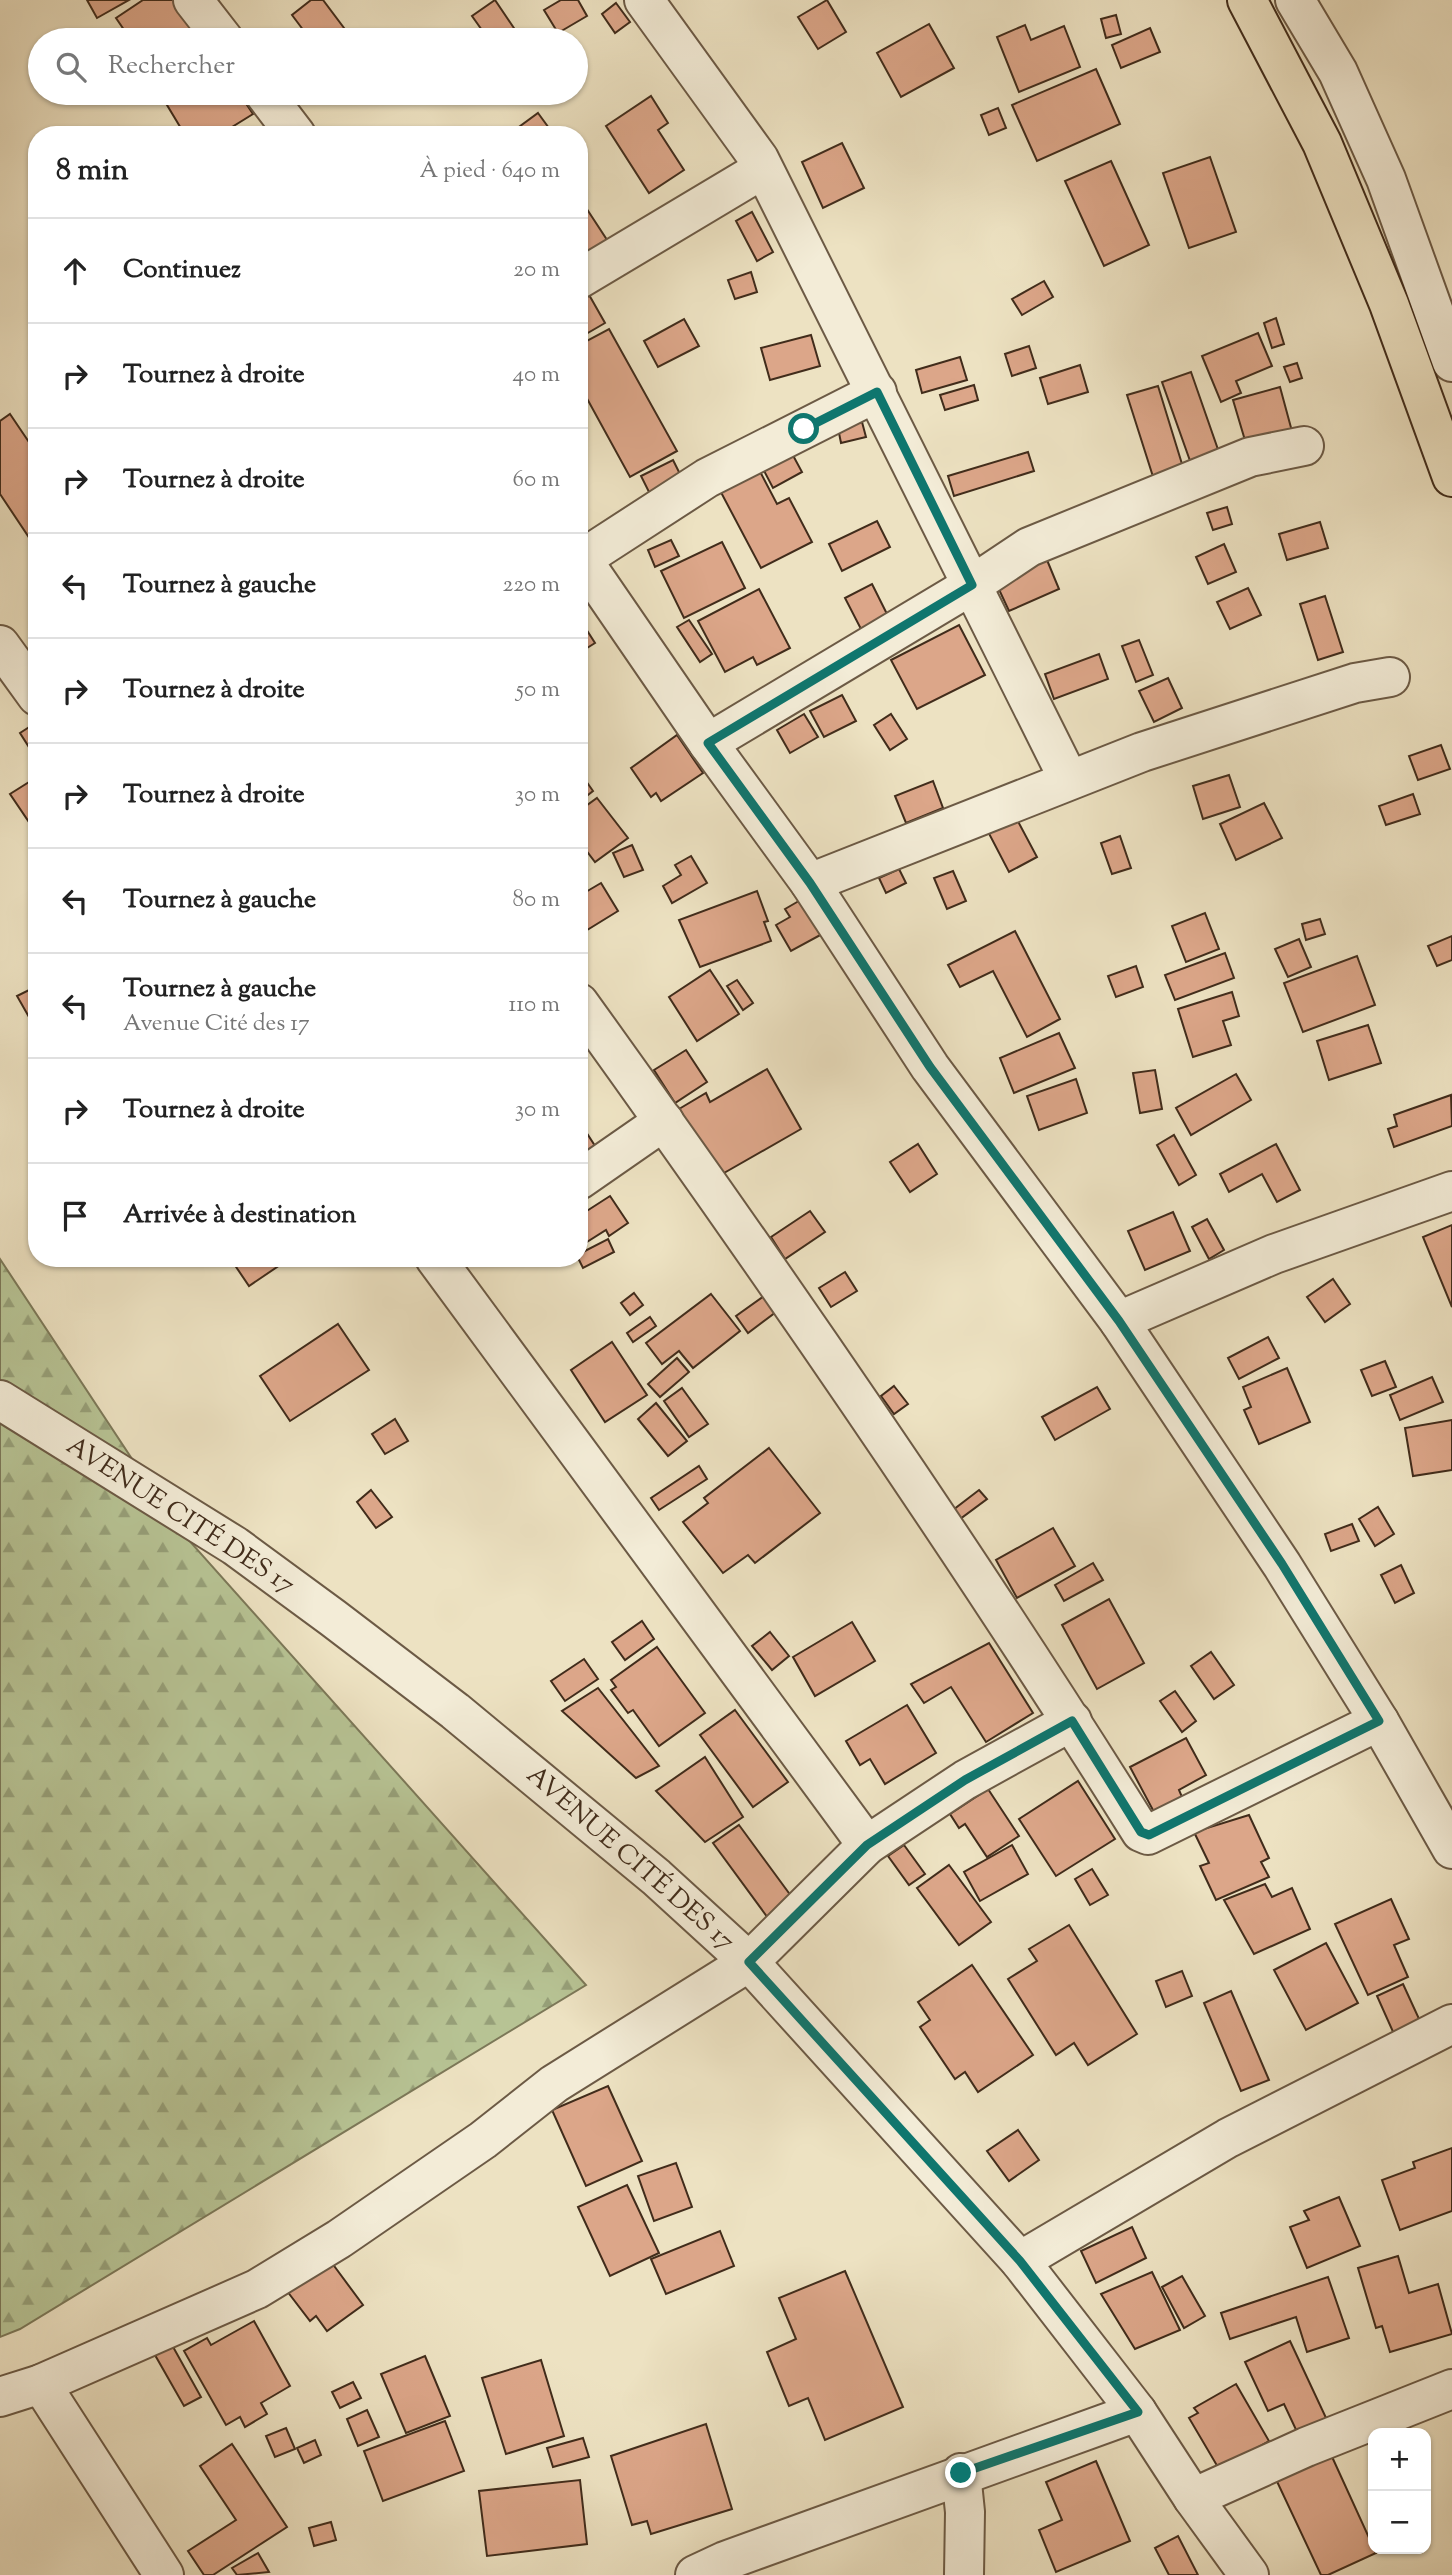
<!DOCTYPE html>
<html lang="fr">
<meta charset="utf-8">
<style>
body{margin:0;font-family:"Sorts Mill Goudy",serif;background:#f2f2f2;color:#222}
.controls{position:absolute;right:21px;bottom:21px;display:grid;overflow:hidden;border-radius:14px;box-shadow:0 2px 5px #0004}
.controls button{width:63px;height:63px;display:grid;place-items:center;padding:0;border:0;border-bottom:2px solid #e0e0e0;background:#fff;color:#222;font:35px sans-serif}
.stop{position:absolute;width:21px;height:21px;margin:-16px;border:5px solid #0f766e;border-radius:50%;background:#fff}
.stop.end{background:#0f766e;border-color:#fff;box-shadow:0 2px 7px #0008}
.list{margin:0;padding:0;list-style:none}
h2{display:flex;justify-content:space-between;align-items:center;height:91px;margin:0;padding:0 28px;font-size:30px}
h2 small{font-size:23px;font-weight:400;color:#767676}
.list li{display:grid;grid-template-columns:46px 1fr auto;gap:21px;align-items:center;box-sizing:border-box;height:105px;padding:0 28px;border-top:2px solid #e0e0e0}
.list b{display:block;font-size:26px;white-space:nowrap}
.list p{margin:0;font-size:23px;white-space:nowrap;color:#767676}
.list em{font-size:23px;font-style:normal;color:#767676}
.icon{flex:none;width:38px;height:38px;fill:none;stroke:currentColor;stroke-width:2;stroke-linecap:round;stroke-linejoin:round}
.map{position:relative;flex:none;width:1452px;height:2575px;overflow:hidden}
.search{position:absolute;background:#fff;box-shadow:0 2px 5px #0004;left:28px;top:28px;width:560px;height:77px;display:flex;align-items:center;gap:18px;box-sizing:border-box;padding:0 24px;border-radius:38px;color:#767676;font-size:26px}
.panel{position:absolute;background:#fff;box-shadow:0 2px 5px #0004;left:28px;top:126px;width:560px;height:1141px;border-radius:28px}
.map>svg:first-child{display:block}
.forest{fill:url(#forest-firs);stroke:#7c7858;stroke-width:2}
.building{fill:#dca689;stroke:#412c1b;stroke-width:2}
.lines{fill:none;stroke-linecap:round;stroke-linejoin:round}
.minor-casing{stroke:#6c5a45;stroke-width:42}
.major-casing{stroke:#412c1b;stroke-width:42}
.minor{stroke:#f3ecd7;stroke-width:38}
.major{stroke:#ede2c2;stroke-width:38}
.route{stroke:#0f766e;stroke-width:9}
.labels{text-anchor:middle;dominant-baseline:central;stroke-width:6;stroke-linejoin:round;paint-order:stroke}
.street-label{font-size:26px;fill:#412c1b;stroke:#f3ecd7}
</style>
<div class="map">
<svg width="1452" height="2575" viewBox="0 0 1452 2575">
<defs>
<pattern id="forest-firs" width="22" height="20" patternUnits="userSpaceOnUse" patternTransform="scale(1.75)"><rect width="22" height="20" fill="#b7c394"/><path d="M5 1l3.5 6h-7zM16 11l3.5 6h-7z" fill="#969f78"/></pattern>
</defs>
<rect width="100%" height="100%" fill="#ede2c2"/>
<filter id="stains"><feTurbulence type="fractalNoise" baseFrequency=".00286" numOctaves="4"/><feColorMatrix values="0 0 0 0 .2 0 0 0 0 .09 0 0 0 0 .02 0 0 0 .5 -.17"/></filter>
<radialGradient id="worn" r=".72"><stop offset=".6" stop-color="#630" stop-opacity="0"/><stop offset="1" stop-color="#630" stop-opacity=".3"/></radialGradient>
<polygon class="forest" points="0,1259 177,1527 586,1985 20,2329 0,2337"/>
<g class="building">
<polygon points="87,0 129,0 97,18"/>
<polygon points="143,0 187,0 214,40 131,40 116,18"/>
<polygon points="311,0 323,0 353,40 301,40 307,35 292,15"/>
<polygon points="495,0 522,40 489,40 472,16"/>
<polygon points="561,0 578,0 587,16 558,33 544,10"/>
<polygon points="827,0 846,32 818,49 798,17"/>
<polygon points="616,3 630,22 615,33 602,14"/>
<polygon points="1116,15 1121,34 1106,38 1101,19"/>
<polygon points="929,24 954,68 901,97 877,53"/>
<polygon points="1025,25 1031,40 1064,26 1080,67 1019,92 997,37"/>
<polygon points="1150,28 1160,52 1121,68 1112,45"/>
<polygon points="1096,69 1120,124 1037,161 1012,105"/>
<polygon points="176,93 239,93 253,114 219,135 185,135 164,100"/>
<polygon points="525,93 547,93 532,102"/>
<polygon points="651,96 668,123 658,130 684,170 649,193 606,126"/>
<polygon points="998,108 1006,128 989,135 981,115"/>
<polygon points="538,113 554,135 508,135"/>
<polygon points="842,143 864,188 823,208 802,162"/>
<polygon points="1210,157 1236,232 1189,248 1163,173"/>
<polygon points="1111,161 1149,245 1104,266 1065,181"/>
<polygon points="579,197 611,246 579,266"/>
<polygon points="752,212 773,252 757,261 736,221"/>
<polygon points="751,272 757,292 735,299 728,280"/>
<polygon points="1044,281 1053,297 1022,315 1012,299"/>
<polygon points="588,293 605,323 579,338 579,298"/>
<polygon points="1276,318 1284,344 1272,348 1264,323"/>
<polygon points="684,319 699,346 658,367 644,341"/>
<polygon points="609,329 677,451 630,477 579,384 579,345"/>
<polygon points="1258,333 1272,366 1236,381 1241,393 1221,402 1202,356"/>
<polygon points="811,335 820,366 770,380 761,348"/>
<polygon points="1029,346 1036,368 1012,376 1005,354"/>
<polygon points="960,357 967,380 922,393 916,370"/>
<polygon points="1297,363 1302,378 1290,382 1284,367"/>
<polygon points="1080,365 1088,392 1048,404 1040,378"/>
<polygon points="1191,372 1222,461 1194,472 1162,382"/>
<polygon points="974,385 978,400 945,410 940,395"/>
<polygon points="1158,386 1186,477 1156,486 1127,395"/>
<polygon points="1280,387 1293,435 1247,447 1233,400"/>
<polygon points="10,414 37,454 36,548 0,494 0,421"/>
<polygon points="862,422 866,437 841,443 838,428"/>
<polygon points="789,448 802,472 773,488 760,463"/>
<polygon points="1028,452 1034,471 954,496 948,476"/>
<polygon points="673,460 682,478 650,494 641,476"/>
<polygon points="754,460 777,504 789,498 812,542 761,568 715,481"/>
<polygon points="1227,507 1232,524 1213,530 1207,513"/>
<polygon points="877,521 890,547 842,571 829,544"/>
<polygon points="1320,522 1328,548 1287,560 1279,534"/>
<polygon points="671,540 679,556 655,567 648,550"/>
<polygon points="722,542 745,588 684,618 661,571"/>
<polygon points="1224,544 1236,572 1208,584 1196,557"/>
<polygon points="1047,560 1059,589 1009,611 996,583"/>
<polygon points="872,584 890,620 863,633 845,598"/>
<polygon points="1248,588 1261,615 1230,629 1217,602"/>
<polygon points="759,589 790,648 757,665 753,657 725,672 698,621"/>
<polygon points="1325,596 1343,652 1318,660 1300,604"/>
<polygon points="579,618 595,643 579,653"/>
<polygon points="689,620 712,654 700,662 677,627"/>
<polygon points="959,625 985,675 917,709 891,660"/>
<polygon points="1139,640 1153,675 1136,682 1122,646"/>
<polygon points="1099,654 1108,679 1054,699 1045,674"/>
<polygon points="1168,678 1182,708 1154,722 1139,691"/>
<polygon points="842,695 856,721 824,737 810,711"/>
<polygon points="804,714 818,737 790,753 777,730"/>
<polygon points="891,714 907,739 890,750 874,725"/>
<polygon points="37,722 37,753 34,755 20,733"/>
<polygon points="677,735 703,773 661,801 656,793 651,797 631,768"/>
<polygon points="1441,745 1450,769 1418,780 1409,756"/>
<polygon points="579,771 593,791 579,802"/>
<polygon points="1229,775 1240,807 1203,819 1193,786"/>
<polygon points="37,777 37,825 33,828 10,794"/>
<polygon points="933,781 943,808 906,823 895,796"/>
<polygon points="1413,794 1420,814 1386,825 1379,806"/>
<polygon points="597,798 628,838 595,862 579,841 579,811"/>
<polygon points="1264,803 1282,838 1236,860 1220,824"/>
<polygon points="1012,810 1037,857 1009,872 984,824"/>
<polygon points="1120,836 1131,868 1112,874 1101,843"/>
<polygon points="632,845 643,870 624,877 613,853"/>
<polygon points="691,856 707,883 672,903 663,886 681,875 675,865"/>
<polygon points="899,869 906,883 886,893 879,878"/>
<polygon points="953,871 966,901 947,909 934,878"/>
<polygon points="601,883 618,911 579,935 579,896"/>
<polygon points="757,891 768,921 764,922 771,941 700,967 679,920"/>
<polygon points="804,898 824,933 791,951 776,925 790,917 785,909"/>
<polygon points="1205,913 1219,949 1186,962 1172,926"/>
<polygon points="1320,919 1325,934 1306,940 1302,924"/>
<polygon points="1015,931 1060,1019 1027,1037 993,971 960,987 948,965"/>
<polygon points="1452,936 1452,960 1437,966 1428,946"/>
<polygon points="1299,939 1311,967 1288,977 1275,949"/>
<polygon points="1225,953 1234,978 1175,1000 1165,975"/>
<polygon points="1357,956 1375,1005 1303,1032 1284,983"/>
<polygon points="1136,966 1143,987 1116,997 1108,976"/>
<polygon points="710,970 739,1014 697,1041 669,997"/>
<polygon points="737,980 753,1003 743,1010 727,986"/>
<polygon points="37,986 37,1031 17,996"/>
<polygon points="1232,992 1239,1016 1223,1021 1231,1045 1193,1057 1178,1009"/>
<polygon points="1368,1025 1381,1063 1329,1080 1317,1041"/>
<polygon points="1059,1033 1075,1068 1014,1093 1000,1058"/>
<polygon points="686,1050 707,1082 675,1103 654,1070"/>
<polygon points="767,1069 801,1129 717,1177 679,1109 706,1093 710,1102"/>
<polygon points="1155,1070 1162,1109 1140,1113 1133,1073"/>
<polygon points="1236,1074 1251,1100 1191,1135 1176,1108"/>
<polygon points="1076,1079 1087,1113 1039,1130 1027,1096"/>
<polygon points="1451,1095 1452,1126 1394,1147 1388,1129 1397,1126 1394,1115"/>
<polygon points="579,1121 597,1149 579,1160"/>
<polygon points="1174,1135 1196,1175 1179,1185 1157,1145"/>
<polygon points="918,1144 937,1174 910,1192 890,1162"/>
<polygon points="1276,1144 1300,1190 1277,1202 1262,1174 1229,1192 1220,1174"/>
<polygon points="610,1196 628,1223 609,1236 606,1230 579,1247 579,1216"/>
<polygon points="810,1211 825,1232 785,1259 771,1237"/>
<polygon points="1173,1212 1190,1251 1145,1270 1128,1231"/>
<polygon points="1207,1219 1224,1250 1209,1259 1192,1227"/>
<polygon points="1452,1225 1452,1307 1423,1237"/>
<polygon points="608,1239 614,1252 583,1268 578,1258 579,1254"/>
<polygon points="230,1258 280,1258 283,1263 249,1286"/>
<polygon points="845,1272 857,1291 831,1307 819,1288"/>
<polygon points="1333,1279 1350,1304 1325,1322 1307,1297"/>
<polygon points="634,1293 643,1305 630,1315 621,1303"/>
<polygon points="711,1294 740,1331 693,1368 679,1351 662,1364 646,1343"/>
<polygon points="764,1296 776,1312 748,1333 736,1316"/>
<polygon points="650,1317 656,1326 633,1342 627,1333"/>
<polygon points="338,1324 369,1370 290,1421 260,1376"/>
<polygon points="1268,1337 1279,1358 1239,1379 1228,1358"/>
<polygon points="612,1342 647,1395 605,1422 571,1370"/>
<polygon points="677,1358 689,1372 660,1397 648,1384"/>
<polygon points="1385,1361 1396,1387 1372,1396 1361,1370"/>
<polygon points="1287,1368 1310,1422 1259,1444 1244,1410 1251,1407 1243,1387"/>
<polygon points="1432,1377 1443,1402 1400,1420 1390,1395"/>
<polygon points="894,1386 908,1404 894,1414 881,1396"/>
<polygon points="1097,1387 1110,1409 1055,1440 1042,1417"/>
<polygon points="682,1388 708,1424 689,1437 664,1401"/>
<polygon points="656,1403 687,1441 668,1456 638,1419"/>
<polygon points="395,1419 408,1441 385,1454 372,1434"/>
<polygon points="1452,1420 1452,1470 1413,1476 1405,1428"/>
<polygon points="769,1448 820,1513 755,1563 748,1555 723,1573 683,1522 708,1503 704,1498"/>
<polygon points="699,1466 707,1479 659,1510 651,1498"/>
<polygon points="371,1490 392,1517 376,1528 357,1502"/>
<polygon points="979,1490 987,1499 960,1519 953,1510"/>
<polygon points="1378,1507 1394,1534 1375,1546 1359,1519"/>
<polygon points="1352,1524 1359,1541 1331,1551 1325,1534"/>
<polygon points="1053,1528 1075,1566 1017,1598 996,1560"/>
<polygon points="1093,1563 1103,1580 1064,1601 1055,1585"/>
<polygon points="1401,1565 1414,1593 1395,1603 1381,1575"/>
<polygon points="1109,1599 1144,1663 1097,1689 1062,1625"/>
<polygon points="642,1621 654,1639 625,1660 612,1642"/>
<polygon points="852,1622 875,1661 815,1696 793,1657"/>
<polygon points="770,1632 789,1656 772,1670 752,1646"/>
<polygon points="989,1643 1033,1713 986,1742 951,1687 924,1703 911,1684"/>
<polygon points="657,1647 705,1713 659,1746 633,1710 628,1713 611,1690 616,1687 611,1680"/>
<polygon points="1211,1652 1234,1685 1214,1699 1191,1666"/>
<polygon points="584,1659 598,1679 565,1701 551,1681"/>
<polygon points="598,1688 659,1766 636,1778 562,1711"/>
<polygon points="1175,1691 1196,1721 1182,1732 1160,1701"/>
<polygon points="907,1705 936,1753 885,1784 870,1759 860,1765 846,1741"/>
<polygon points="735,1710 788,1782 753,1807 700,1735"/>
<polygon points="1186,1738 1206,1775 1179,1790 1182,1797 1154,1812 1130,1767"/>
<polygon points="705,1757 743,1817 705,1842 656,1791"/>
<polygon points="1078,1781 1115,1839 1056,1876 1019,1819"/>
<polygon points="988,1789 1019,1836 987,1857 965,1824 959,1828 950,1814"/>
<polygon points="1249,1815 1269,1858 1261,1862 1269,1877 1216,1900 1200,1866 1209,1863 1194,1832"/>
<polygon points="739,1825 794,1900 768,1918 713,1843"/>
<polygon points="904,1845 925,1874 909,1885 888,1856"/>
<polygon points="1012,1845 1028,1874 980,1901 964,1872"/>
<polygon points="949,1865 991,1922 959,1945 917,1888"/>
<polygon points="1092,1869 1108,1895 1090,1905 1075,1879"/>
<polygon points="1265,1884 1272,1897 1292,1888 1310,1929 1254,1954 1224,1900"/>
<polygon points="1391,1899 1409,1939 1394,1945 1408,1977 1368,1995 1335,1924"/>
<polygon points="1069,1925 1137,2034 1088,2065 1074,2043 1056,2055 1008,1979 1037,1961 1029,1949"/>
<polygon points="1326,1943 1358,2003 1306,2030 1274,1970"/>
<polygon points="972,1965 1033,2055 978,2092 965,2072 955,2079 920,2027 930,2020 918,2002"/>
<polygon points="1182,1971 1192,1996 1166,2007 1156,1981"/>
<polygon points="1403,1984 1420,2021 1394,2034 1377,1996"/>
<polygon points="1231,1991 1269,2080 1241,2091 1204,2003"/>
<polygon points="608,2086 642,2161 586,2186 552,2110"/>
<polygon points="1018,2130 1039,2160 1009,2181 987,2151"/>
<polygon points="1452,2148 1452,2211 1400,2230 1382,2180 1415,2168 1413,2162"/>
<polygon points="676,2163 692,2207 654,2221 638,2176"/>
<polygon points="627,2185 659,2253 610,2276 578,2207"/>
<polygon points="1339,2197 1360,2246 1307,2268 1290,2227 1309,2220 1304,2211"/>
<polygon points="1132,2227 1146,2258 1096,2283 1081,2251"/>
<polygon points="720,2231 734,2266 666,2294 651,2259"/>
<polygon points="1398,2256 1409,2293 1438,2284 1452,2334 1390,2352 1382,2326 1376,2328 1358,2268"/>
<polygon points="329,2259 363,2305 327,2331 316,2316 310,2321 287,2291"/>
<polygon points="845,2271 903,2407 825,2440 808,2398 789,2406 767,2352 796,2339 779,2298"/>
<polygon points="1152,2272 1180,2330 1135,2349 1101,2294"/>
<polygon points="1182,2276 1205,2316 1184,2328 1162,2287"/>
<polygon points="1328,2277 1349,2338 1307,2352 1296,2317 1230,2339 1221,2313"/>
<polygon points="254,2321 290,2386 261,2403 267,2414 245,2427 240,2417 226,2425 184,2351 207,2338 211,2345"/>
<polygon points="1290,2341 1327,2420 1298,2434 1284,2404 1268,2411 1245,2362"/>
<polygon points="172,2345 201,2397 184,2406 155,2355"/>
<polygon points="425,2356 450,2416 406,2433 381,2374"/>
<polygon points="541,2360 564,2436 506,2454 482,2378"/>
<polygon points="353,2382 361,2398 340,2408 332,2392"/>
<polygon points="1236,2384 1269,2441 1219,2469 1189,2418 1198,2413 1194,2408"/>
<polygon points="367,2410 379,2437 358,2446 347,2419"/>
<polygon points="445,2421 464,2471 383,2501 364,2451"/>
<polygon points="706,2424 732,2509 651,2534 647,2521 632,2525 611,2456"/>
<polygon points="286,2428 295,2449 275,2457 266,2436"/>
<polygon points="583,2438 589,2457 553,2467 547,2448"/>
<polygon points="315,2440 321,2455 304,2463 297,2448"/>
<polygon points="232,2444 287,2527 213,2575 204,2575 188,2551 236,2520 200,2466"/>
<polygon points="1328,2448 1376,2553 1328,2575 1321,2575 1273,2473"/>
<polygon points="1096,2461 1130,2541 1056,2572 1039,2530 1062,2520 1046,2482"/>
<polygon points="580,2480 587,2544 487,2556 479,2491"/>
<polygon points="331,2522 336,2540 314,2546 309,2528"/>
<polygon points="1178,2536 1198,2575 1169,2575 1155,2548"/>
<polygon points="258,2553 269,2572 237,2575 232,2568"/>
</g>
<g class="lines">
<g class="minor-casing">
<g id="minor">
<polyline points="193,0 224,40"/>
<polyline points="644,0 759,159 1069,780"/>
<polyline points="1295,0 1338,72 1386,179 1452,362"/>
<polyline points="264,93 296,135"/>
<polyline points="579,279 763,169"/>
<polyline points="579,555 708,743 810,883 930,1067 1119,1321 1282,1565 1379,1721 1452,1849"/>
<polyline points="582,559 707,478 877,392"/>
<polyline points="0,645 37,696"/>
<polyline points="708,743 972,585 1029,547 1250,457 1304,446"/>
<polyline points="810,883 1142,752 1355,683 1390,677"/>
<path d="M579,1003C774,1274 964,1549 1141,1832L1148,1835L1379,1721"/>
<polyline points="579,1180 664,1121"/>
<polyline points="435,1258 867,1845"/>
<polyline points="1119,1321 1274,1254 1452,1191"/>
<polyline points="0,1400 235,1546 333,1618 455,1711 656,1877 749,1962 1020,2261 1137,2412 1193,2498 1249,2575"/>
<polyline points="1020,2261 1228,2138 1452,2024"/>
<polyline points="41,2384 164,2575"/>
<polyline points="0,2397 41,2384 257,2289 339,2239 483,2140 554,2084 749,1962 867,1845 965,1780 1072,1721"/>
<polyline points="961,2473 965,2512 964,2575"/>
<polyline points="1193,2498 1306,2447 1452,2389"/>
<polyline points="695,2575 725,2561 1137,2412"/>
</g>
</g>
<g class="major-casing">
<polyline id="major" points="1247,0 1322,143 1389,304 1452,477"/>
</g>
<use href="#minor" class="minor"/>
<use href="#major" class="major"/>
</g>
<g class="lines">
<polyline class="route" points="804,429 877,392 972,585 708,743 810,883 930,1067 1119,1321 1282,1564 1379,1721 1149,1835 1141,1832 1072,1721 965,1780 867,1845 749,1962 1020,2261 1138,2412 961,2473"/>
</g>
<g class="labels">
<g class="street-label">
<text transform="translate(180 1516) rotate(33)">AVENUE CITÉ DES 17</text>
<text transform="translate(630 1859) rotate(41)">AVENUE CITÉ DES 17</text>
</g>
</g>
<rect width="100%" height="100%" filter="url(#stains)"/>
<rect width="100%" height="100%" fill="url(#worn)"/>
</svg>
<div class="controls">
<button>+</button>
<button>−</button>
</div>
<div class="stop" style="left:804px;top:429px"></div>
<div class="stop end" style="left:961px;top:2473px"></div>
<div class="search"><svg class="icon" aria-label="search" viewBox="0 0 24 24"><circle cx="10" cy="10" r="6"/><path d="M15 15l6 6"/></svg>Rechercher</div>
<section class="panel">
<h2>8 min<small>À pied · 640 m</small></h2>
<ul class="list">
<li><svg class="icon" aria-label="ahead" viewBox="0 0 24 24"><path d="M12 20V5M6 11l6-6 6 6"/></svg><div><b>Continuez</b></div><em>20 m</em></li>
<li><svg class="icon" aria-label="right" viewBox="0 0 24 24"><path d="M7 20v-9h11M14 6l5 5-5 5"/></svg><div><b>Tournez à droite</b></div><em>40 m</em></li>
<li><svg class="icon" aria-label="right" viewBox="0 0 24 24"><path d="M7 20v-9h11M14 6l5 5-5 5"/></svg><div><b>Tournez à droite</b></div><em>60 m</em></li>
<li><svg class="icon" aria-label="left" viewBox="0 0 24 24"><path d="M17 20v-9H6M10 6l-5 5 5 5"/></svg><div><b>Tournez à gauche</b></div><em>220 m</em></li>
<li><svg class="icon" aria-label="right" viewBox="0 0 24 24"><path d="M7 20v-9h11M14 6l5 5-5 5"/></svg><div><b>Tournez à droite</b></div><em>50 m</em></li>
<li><svg class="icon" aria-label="right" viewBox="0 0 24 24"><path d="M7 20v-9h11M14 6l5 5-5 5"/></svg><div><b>Tournez à droite</b></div><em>30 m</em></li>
<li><svg class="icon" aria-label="left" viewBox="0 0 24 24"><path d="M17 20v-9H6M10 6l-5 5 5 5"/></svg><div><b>Tournez à gauche</b></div><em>80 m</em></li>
<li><svg class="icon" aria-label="left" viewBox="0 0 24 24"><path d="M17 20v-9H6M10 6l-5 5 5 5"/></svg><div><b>Tournez à gauche</b><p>Avenue Cité des 17</p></div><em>110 m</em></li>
<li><svg class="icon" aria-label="right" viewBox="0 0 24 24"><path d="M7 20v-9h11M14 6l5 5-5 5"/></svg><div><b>Tournez à droite</b></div><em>30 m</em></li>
<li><svg class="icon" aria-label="arrive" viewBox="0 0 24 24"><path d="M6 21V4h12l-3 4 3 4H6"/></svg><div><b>Arrivée à destination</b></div></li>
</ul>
</section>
</div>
